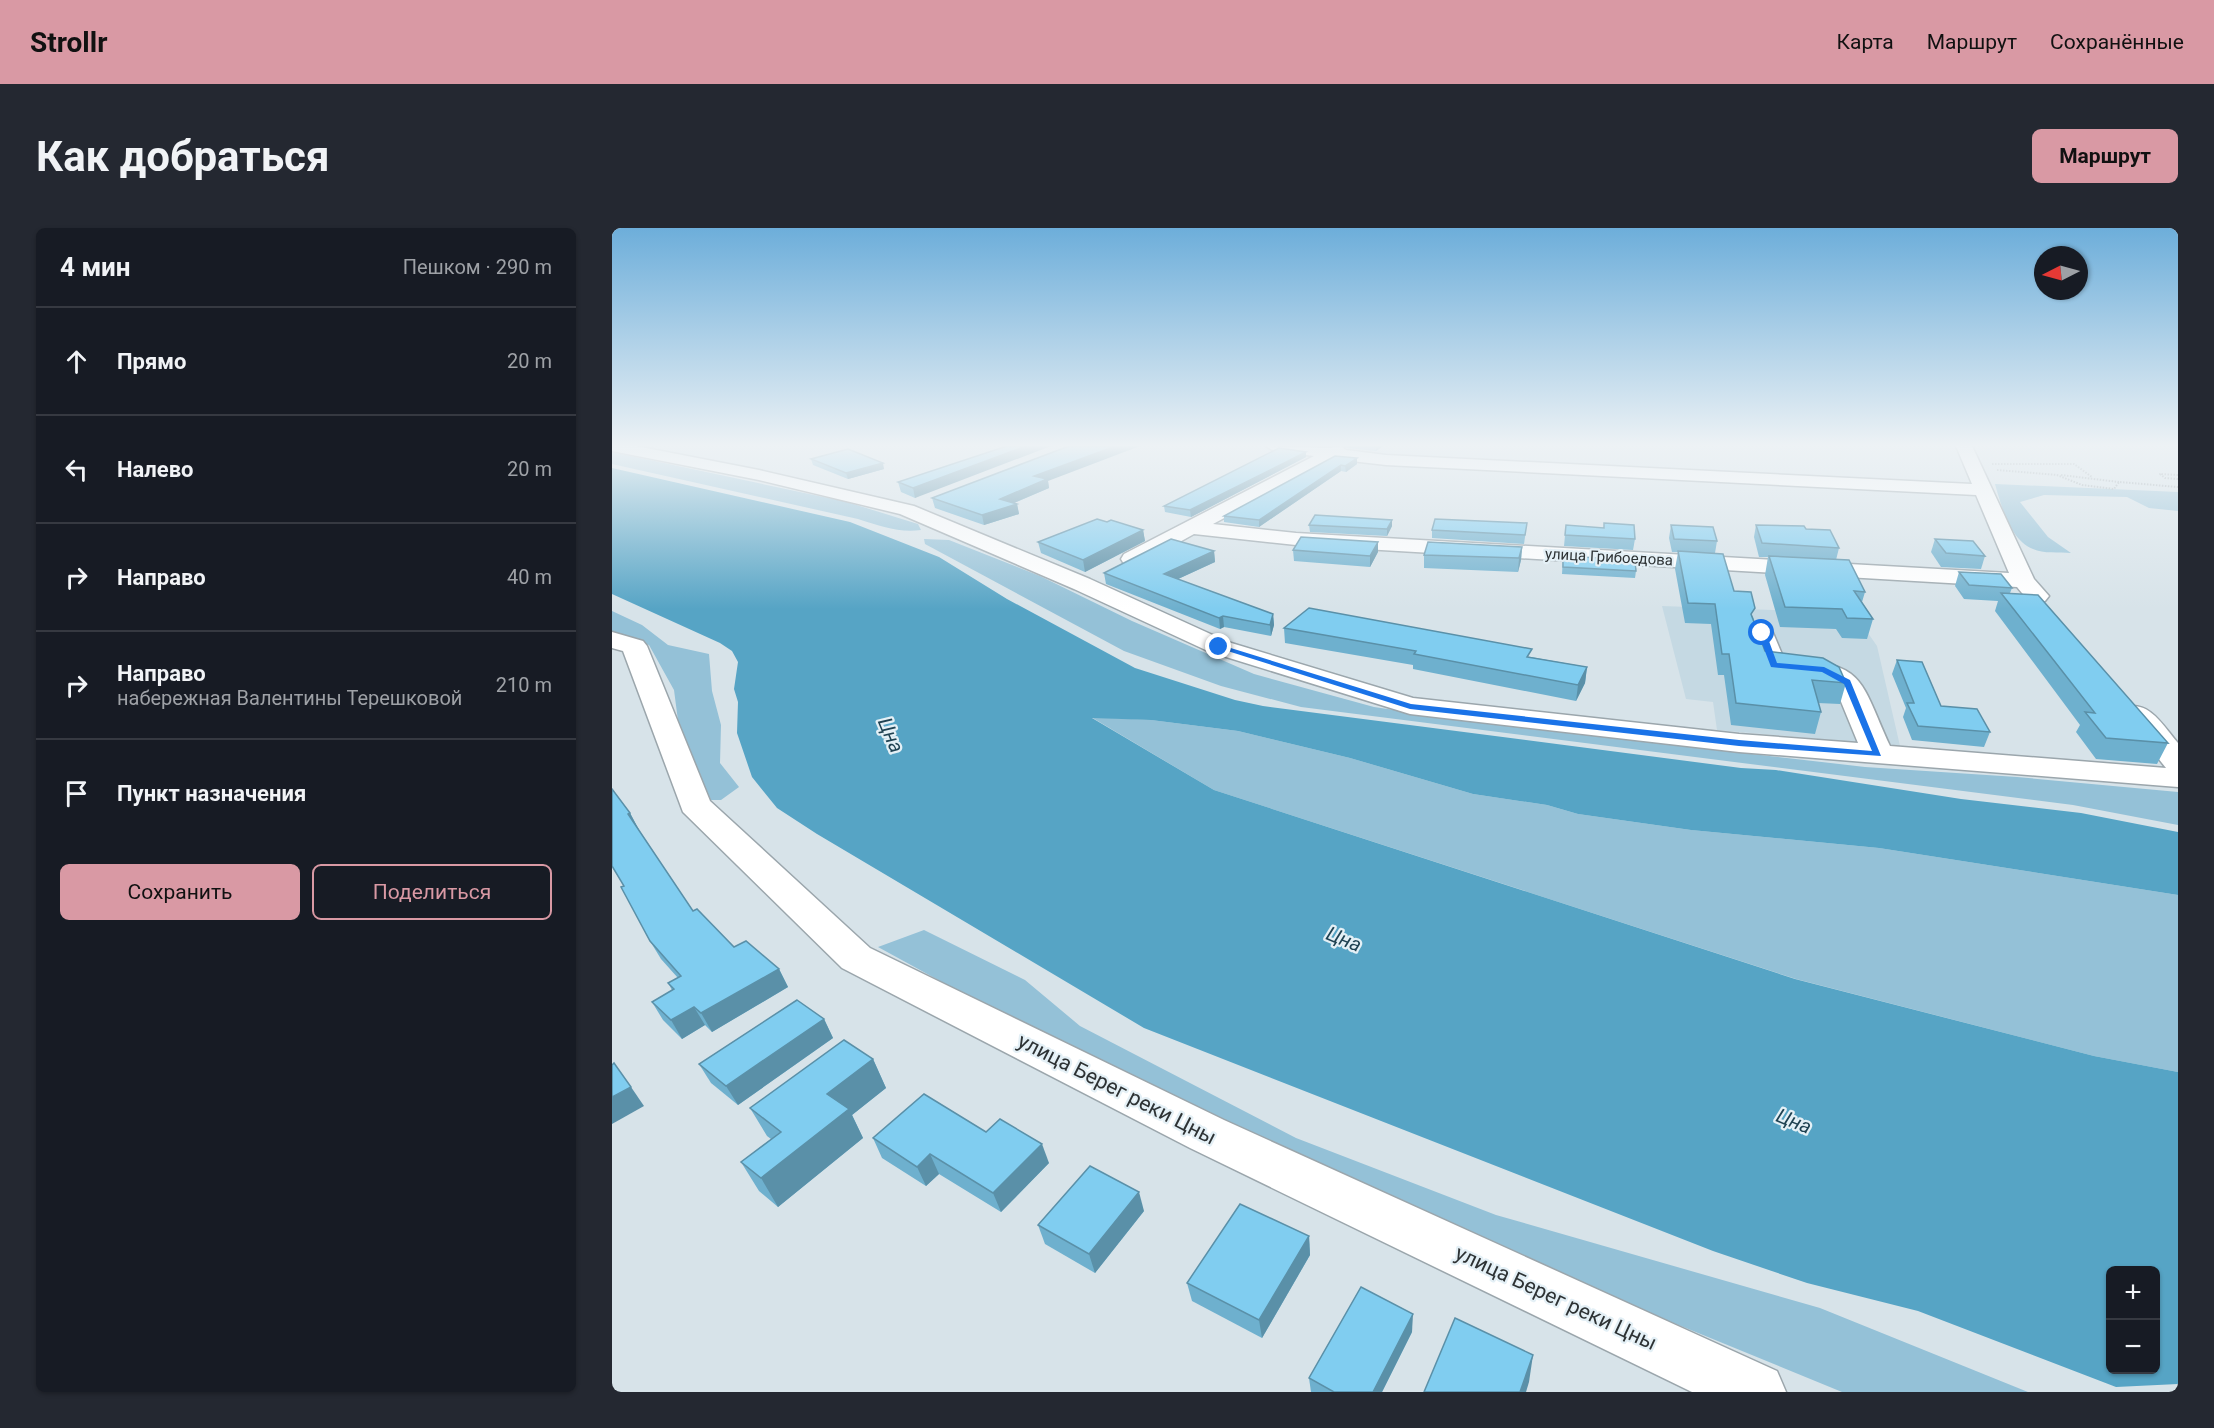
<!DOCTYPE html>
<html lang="ru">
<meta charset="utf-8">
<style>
body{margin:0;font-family:Roboto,sans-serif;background:#242831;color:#f1f3f6}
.controls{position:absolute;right:18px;bottom:18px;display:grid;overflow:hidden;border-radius:9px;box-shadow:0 2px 4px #0004}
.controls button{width:54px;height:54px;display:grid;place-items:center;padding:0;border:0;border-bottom:2px solid #363941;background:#171b24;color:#f1f3f6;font:30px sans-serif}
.compass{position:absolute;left:1422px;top:18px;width:54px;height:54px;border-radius:50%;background:#171b24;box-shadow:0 2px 4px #0004;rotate:264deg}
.stop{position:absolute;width:18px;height:18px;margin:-14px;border:4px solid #1a73e8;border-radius:50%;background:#fff}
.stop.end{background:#1a73e8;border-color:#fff;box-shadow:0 2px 6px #0008}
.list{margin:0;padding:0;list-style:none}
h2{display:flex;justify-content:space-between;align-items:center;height:78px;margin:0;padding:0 24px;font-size:26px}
h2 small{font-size:20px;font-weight:400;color:#9ea1a6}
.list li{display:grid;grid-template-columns:39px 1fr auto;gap:18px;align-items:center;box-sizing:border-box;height:108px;padding:0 24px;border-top:2px solid #363941}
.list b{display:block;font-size:22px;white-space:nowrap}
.list p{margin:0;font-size:20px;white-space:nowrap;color:#9ea1a6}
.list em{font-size:20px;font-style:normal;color:#9ea1a6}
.actions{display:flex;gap:12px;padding:18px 24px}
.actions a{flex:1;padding:14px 0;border:2px solid #d999a4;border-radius:9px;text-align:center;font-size:21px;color:#d999a4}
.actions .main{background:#d999a4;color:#111}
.icon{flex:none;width:33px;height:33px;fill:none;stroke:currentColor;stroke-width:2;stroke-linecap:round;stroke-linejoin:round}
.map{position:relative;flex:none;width:1566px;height:1164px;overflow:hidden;border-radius:9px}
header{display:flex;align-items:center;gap:36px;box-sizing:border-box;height:84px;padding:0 30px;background:#d999a4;color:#111}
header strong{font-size:28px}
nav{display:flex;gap:33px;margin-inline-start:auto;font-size:21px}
.intro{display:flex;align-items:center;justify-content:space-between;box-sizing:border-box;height:144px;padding:0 36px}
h1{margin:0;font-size:42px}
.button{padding:15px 27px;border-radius:9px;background:#d999a4;color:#111;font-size:21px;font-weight:700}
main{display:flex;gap:36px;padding:0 36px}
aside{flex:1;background:#171b24;border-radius:9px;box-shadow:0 2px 4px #0004}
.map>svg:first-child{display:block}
.built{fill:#c5d9e3}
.green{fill:#94c1d7}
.water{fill:#56a4c5;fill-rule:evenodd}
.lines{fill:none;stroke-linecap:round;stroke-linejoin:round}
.minor-casing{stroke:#9ba6ac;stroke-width:3}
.path{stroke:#9da6ab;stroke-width:2;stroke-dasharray:1.5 1.5;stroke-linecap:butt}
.minor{fill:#fff;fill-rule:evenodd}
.wall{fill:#6eb0ce}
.shaded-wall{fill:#5a90a8}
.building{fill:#80cdf0;stroke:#5a90a8;stroke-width:1.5}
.route{fill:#1a73e8}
.labels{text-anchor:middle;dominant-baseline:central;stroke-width:4.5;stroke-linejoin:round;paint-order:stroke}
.far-street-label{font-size:15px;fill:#2d3234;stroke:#e4f0f6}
.water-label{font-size:20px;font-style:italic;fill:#1f4252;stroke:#e4f0f6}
.near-street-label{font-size:21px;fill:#2d3234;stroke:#e4f0f6}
</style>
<header>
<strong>Strollr</strong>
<nav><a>Карта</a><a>Маршрут</a><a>Сохранённые</a></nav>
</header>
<div class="intro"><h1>Как добраться</h1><a class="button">Маршрут</a></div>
<main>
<aside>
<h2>4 мин<small>Пешком · 290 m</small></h2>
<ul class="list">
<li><svg class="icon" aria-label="ahead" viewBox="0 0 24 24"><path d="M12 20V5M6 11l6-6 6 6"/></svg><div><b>Прямо</b></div><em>20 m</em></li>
<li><svg class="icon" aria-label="left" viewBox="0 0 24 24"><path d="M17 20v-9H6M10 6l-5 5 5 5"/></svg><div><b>Налево</b></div><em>20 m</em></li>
<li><svg class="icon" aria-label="right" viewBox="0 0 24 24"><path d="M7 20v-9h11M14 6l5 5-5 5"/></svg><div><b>Направо</b></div><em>40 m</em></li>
<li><svg class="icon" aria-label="right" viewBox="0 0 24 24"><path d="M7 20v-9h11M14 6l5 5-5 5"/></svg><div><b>Направо</b><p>набережная Валентины Терешковой</p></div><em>210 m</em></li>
<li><svg class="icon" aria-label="arrive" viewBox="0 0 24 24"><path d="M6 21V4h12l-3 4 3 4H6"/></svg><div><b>Пункт назначения</b></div></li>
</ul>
<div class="actions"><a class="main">Сохранить</a><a>Поделиться</a></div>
</aside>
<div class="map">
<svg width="1566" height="1164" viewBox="0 0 1566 1164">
<rect width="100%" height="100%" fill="#d7e3e9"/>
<polygon class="built" points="1050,378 1242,385 1265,418 1288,518 1105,502 1101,474 1074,471"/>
<g class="green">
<path d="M0,224L235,274L306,296L309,302C287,305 268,298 246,291L0,236Z"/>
<path d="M1383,256L1566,264V283L1537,280L1515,269L1432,267L1408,274L1436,309L1459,325C1448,324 1431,326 1421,321C1398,312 1389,277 1383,256Z"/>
<polygon points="312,311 337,312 428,348 520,393 642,446 762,479 865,494 1253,539 1405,549 1566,564 1566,597 1461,577 689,479 609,458 512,423 313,316"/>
<polygon points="0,383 30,397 56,417 97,426 100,463 109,497 108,535 127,559 109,572 90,572 68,508 62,462 37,417 0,406"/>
<polygon points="479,489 539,492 626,503 738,530 861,566 935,577 966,586 1079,602 1267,620 1566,667 1566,844 1482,828 1184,751 602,562"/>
<polygon points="312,702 413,752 468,798 684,910 884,987 1208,1080 1416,1164 1230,1164 932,1042 425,806 266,719"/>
</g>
<path class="water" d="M0,240L238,294L327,329L395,371L523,440L623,472L651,478L1129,540L1164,542L1349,571L1469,585L1566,604V667L1267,620L1079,602L966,586L935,577L861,566L738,530L626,503L539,492L480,490L602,562L1183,751L1482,828L1566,844V1156L1504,1159L1306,1083L1195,1055L1101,1023L532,800L205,606L165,580L140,549L125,505L126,474L122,461L126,434L120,423L108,415L0,366ZM1498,1042H1544V1142H1498Z"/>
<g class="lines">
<g class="minor-casing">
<g id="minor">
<path d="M0,218H24L147,242L302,278L478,351L616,414L801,470L1127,506L1246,515L1223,459L1206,449L1153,444L1137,405L1141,400L1150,397L1159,400L1172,431C1254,435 1247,450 1278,518L1554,540L1510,485L1514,479C1538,473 1551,498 1566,515V559L1127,524L798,486L598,424L462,361L288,286L147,252L0,223Z"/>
<path d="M654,218L717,220L729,218L734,222L774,227L1360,256L1344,218H1360L1422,351L1437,368L1433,373C1419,377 1414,370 1405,359L684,317L582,306L528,336H512L509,331L512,326L702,228L662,223ZM722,231L774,237L1364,267L1397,345L684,305L601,296Z"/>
<polygon points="0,404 31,413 35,418 98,573 258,720 612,892 1165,1143 1174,1164 1080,1164 578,920 230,740 71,584 11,423 0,420"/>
</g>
</g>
<g class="path">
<polyline points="1380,236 1462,236 1480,249"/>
<polyline points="1385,242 1445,247 1470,257 1502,261 1507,254 1566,259"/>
<polyline points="1449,247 1507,254"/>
<polyline points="1566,247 1548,246 1553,250 1566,251"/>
</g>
<use href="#minor" class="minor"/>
</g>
<g class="wall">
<polygon points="395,218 303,270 289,264 286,254"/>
<polygon points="732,218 771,218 764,223 735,220"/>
<polygon points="694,224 694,229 579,289 553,284 552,278"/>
<polygon points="745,230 745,236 734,244 729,243 647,299 612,294 612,288"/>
<polygon points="199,231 272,241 236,251 201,237"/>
<polygon points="436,253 437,260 402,275 405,276 407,286 372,297 323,280 320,270"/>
<polygon points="495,294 531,302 533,313 473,344 429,325 426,314"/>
<polygon points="915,295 912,316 820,310 820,302"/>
<polygon points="697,297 780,298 775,308 698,304"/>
<polygon points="954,297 1023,311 1021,322 952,318"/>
<polygon points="1059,297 1105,313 1103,325 1122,363 1141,389 1153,423 1234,455 1228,476 1206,475 1209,484 1203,506 1119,497 1112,447 1106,447 1099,396 1073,395 1063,341 1066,324 1060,324 1057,310"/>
<polygon points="1144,297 1194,301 1227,320 1224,332 1253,364 1250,374 1261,391 1255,411 1230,410 1224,401 1168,399 1153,347 1156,329 1147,329 1142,309"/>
<polygon points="1323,311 1373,328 1369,341 1329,339 1319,324"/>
<polygon points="910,319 909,332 906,344 812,340 812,327"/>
<polygon points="681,322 766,324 758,339 682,333"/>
<polygon points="602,323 603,334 566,351 661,386 662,397 659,408 612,399 608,401 494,356 492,345"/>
<polygon points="951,328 1024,343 1023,350 950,346"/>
<polygon points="1347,344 1400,360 1398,365 1556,515 1545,536 1484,531 1464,504 1468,497 1383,383 1386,373 1352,371 1343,358"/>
<polygon points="672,400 919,429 975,439 973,455 964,473 801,441 801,437 673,415"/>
<polygon points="1285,432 1329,478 1378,504 1372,519 1300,512 1291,489 1294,480 1280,446"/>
<polygon points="0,561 18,585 27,602 81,683 122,719 167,741 176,759 100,804 93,797 70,811 51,792 40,774 60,762 56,755 66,750 49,731 38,713 12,658 0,639"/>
<polygon points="212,791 221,810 126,877 99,855 87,836"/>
<polygon points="261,831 274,860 240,887 251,910 166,979 147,963 129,934 159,911 155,908 138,880"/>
<polygon points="374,904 437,935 389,984 327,946 314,958 270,930 261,910"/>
<polygon points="532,983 483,1045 433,1016 426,997"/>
<polygon points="697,1008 698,1027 650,1110 580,1073 575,1055"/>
<polygon points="800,1104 770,1164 699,1164 697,1150"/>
</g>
<g class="shaded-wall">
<polygon points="414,218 439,218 303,270 301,260"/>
<polygon points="504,218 528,218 436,253 437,260 390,280 388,271 422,248"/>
<polygon points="764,218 771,218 764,223"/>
<polygon points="694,224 694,229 579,289 578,282"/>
<polygon points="745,230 745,236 734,244 733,238"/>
<polygon points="271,235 272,241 236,251 234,245"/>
<polygon points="729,237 729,243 647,299 647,292"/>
<polygon points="405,276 407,286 372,297 370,287"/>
<polygon points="780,292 780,298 775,308 775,301"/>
<polygon points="531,302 533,313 473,344 471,332"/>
<polygon points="766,314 766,324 758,339 758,328"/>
<polygon points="910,319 909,332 906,344 907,330"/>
<polygon points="602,323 603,334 553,357 552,346"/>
<polygon points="661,386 662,397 659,408 658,397"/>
<polygon points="611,388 612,399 608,401 607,390"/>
<polygon points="975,439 973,455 964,473 966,457"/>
<polygon points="18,585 27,602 25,603 16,586"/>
<polygon points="167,741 176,759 100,804 89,785"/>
<polygon points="82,779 93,797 70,811 59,792"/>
<polygon points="212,791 221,810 126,877 114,858"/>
<polygon points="261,831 274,860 240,887 251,910 166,979 149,950 215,866"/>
<polygon points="19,859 32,878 0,896 0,869"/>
<polygon points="430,916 437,935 389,984 381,965"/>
<polygon points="318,926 327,946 314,958 305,939"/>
<polygon points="527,964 532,983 483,1045 477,1026"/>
<polygon points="697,1008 698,1027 650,1110 647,1092"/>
<polygon points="801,1086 800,1104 770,1164 761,1164"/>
<polygon points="921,1127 917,1154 914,1164 908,1164"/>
</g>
<g class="building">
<polygon points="395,218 414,218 301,260 286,254"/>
<polygon points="457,218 504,218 422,248 435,251 388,271 405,276 370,287 320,270"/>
<polygon points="667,220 694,224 578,282 552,278"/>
<polygon points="236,221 271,235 234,245 199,231"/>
<polygon points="723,228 745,230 733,238 729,237 647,292 612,288"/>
<polygon points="703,287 780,292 775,301 697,297"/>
<polygon points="485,291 495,294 499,292 531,302 471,332 426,314"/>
<polygon points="823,291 915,295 913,307 820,302"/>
<polygon points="992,295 1022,297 1023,311 953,307 954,297 992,300"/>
<polygon points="1059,297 1101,299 1105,313 1062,311"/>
<polygon points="1144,297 1192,298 1194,301 1218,302 1227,320 1150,315"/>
<polygon points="689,309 766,314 758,328 681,322"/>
<polygon points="559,311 602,323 552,346 661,386 658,397 611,388 607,390 492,345"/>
<polygon points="1323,311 1361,313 1373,328 1334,325"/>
<polygon points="816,314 910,319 907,330 812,327"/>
<polygon points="1066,323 1111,326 1122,363 1139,364 1143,380 1139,386 1153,423 1211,430 1227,439 1234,455 1200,452 1209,484 1124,475 1117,426 1110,426 1103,376 1076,375"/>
<polygon points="951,328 1023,332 1024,343 951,339"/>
<polygon points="1157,328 1237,332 1253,364 1242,363 1261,391 1235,390 1230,381 1173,379"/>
<polygon points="1347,344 1389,346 1400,360 1357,357"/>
<polygon points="1389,365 1426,367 1556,515 1494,510 1473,484 1483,485"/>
<polygon points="697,380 920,421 915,429 975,439 966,457 802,426 804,423 672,400"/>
<polygon points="1285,432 1310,434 1329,478 1365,481 1378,504 1306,498 1295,475 1302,475"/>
<polygon points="0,561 18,585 16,586 81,683 85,681 122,719 134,713 167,741 89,785 82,779 59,792 40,774 62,761 56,755 69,748 38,713 9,659 12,658 0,638"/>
<polygon points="185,772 212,791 114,858 87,836"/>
<polygon points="232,812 261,831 215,866 237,881 149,950 129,934 169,904 138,880"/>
<polygon points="2,835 19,859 0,869 0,837"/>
<polygon points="312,866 374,904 388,891 430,916 381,965 318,926 305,939 261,910"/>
<polygon points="478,938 527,964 477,1026 426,997"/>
<polygon points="628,976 697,1008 647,1092 575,1055"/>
<polygon points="749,1059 801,1086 761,1164 722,1164 697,1150"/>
<polygon points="843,1090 921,1127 908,1164 812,1164"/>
</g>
<linearGradient id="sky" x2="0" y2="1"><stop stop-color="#6daeda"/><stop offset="0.57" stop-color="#edf2f5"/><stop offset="1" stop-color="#edf2f5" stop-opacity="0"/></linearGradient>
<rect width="1566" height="381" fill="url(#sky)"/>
<polygon class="route" points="1150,403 1154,405 1165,435 1212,439 1238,452 1269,528 1127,518 798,481 603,419 609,417 799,476 1127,512 1260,523 1232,456 1210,444 1159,439 1146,405"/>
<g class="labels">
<g class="far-street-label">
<text transform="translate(997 329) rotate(3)">улица Грибоедова</text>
</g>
<g class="water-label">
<text transform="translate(279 507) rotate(67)">Цна</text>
<text transform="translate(732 711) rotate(22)">Цна</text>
<text transform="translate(1182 893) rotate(22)">Цна</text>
</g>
<g class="near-street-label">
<text transform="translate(505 861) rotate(27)">улица Берег реки Цны</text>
<text transform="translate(944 1070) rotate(25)">улица Берег реки Цны</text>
</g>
</g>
</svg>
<div class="controls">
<button>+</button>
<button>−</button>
</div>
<svg class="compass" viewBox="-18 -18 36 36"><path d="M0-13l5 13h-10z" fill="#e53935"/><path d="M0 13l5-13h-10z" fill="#9ea1a6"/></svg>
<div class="stop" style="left:1150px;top:405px"></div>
<div class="stop end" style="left:607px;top:419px"></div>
</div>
</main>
